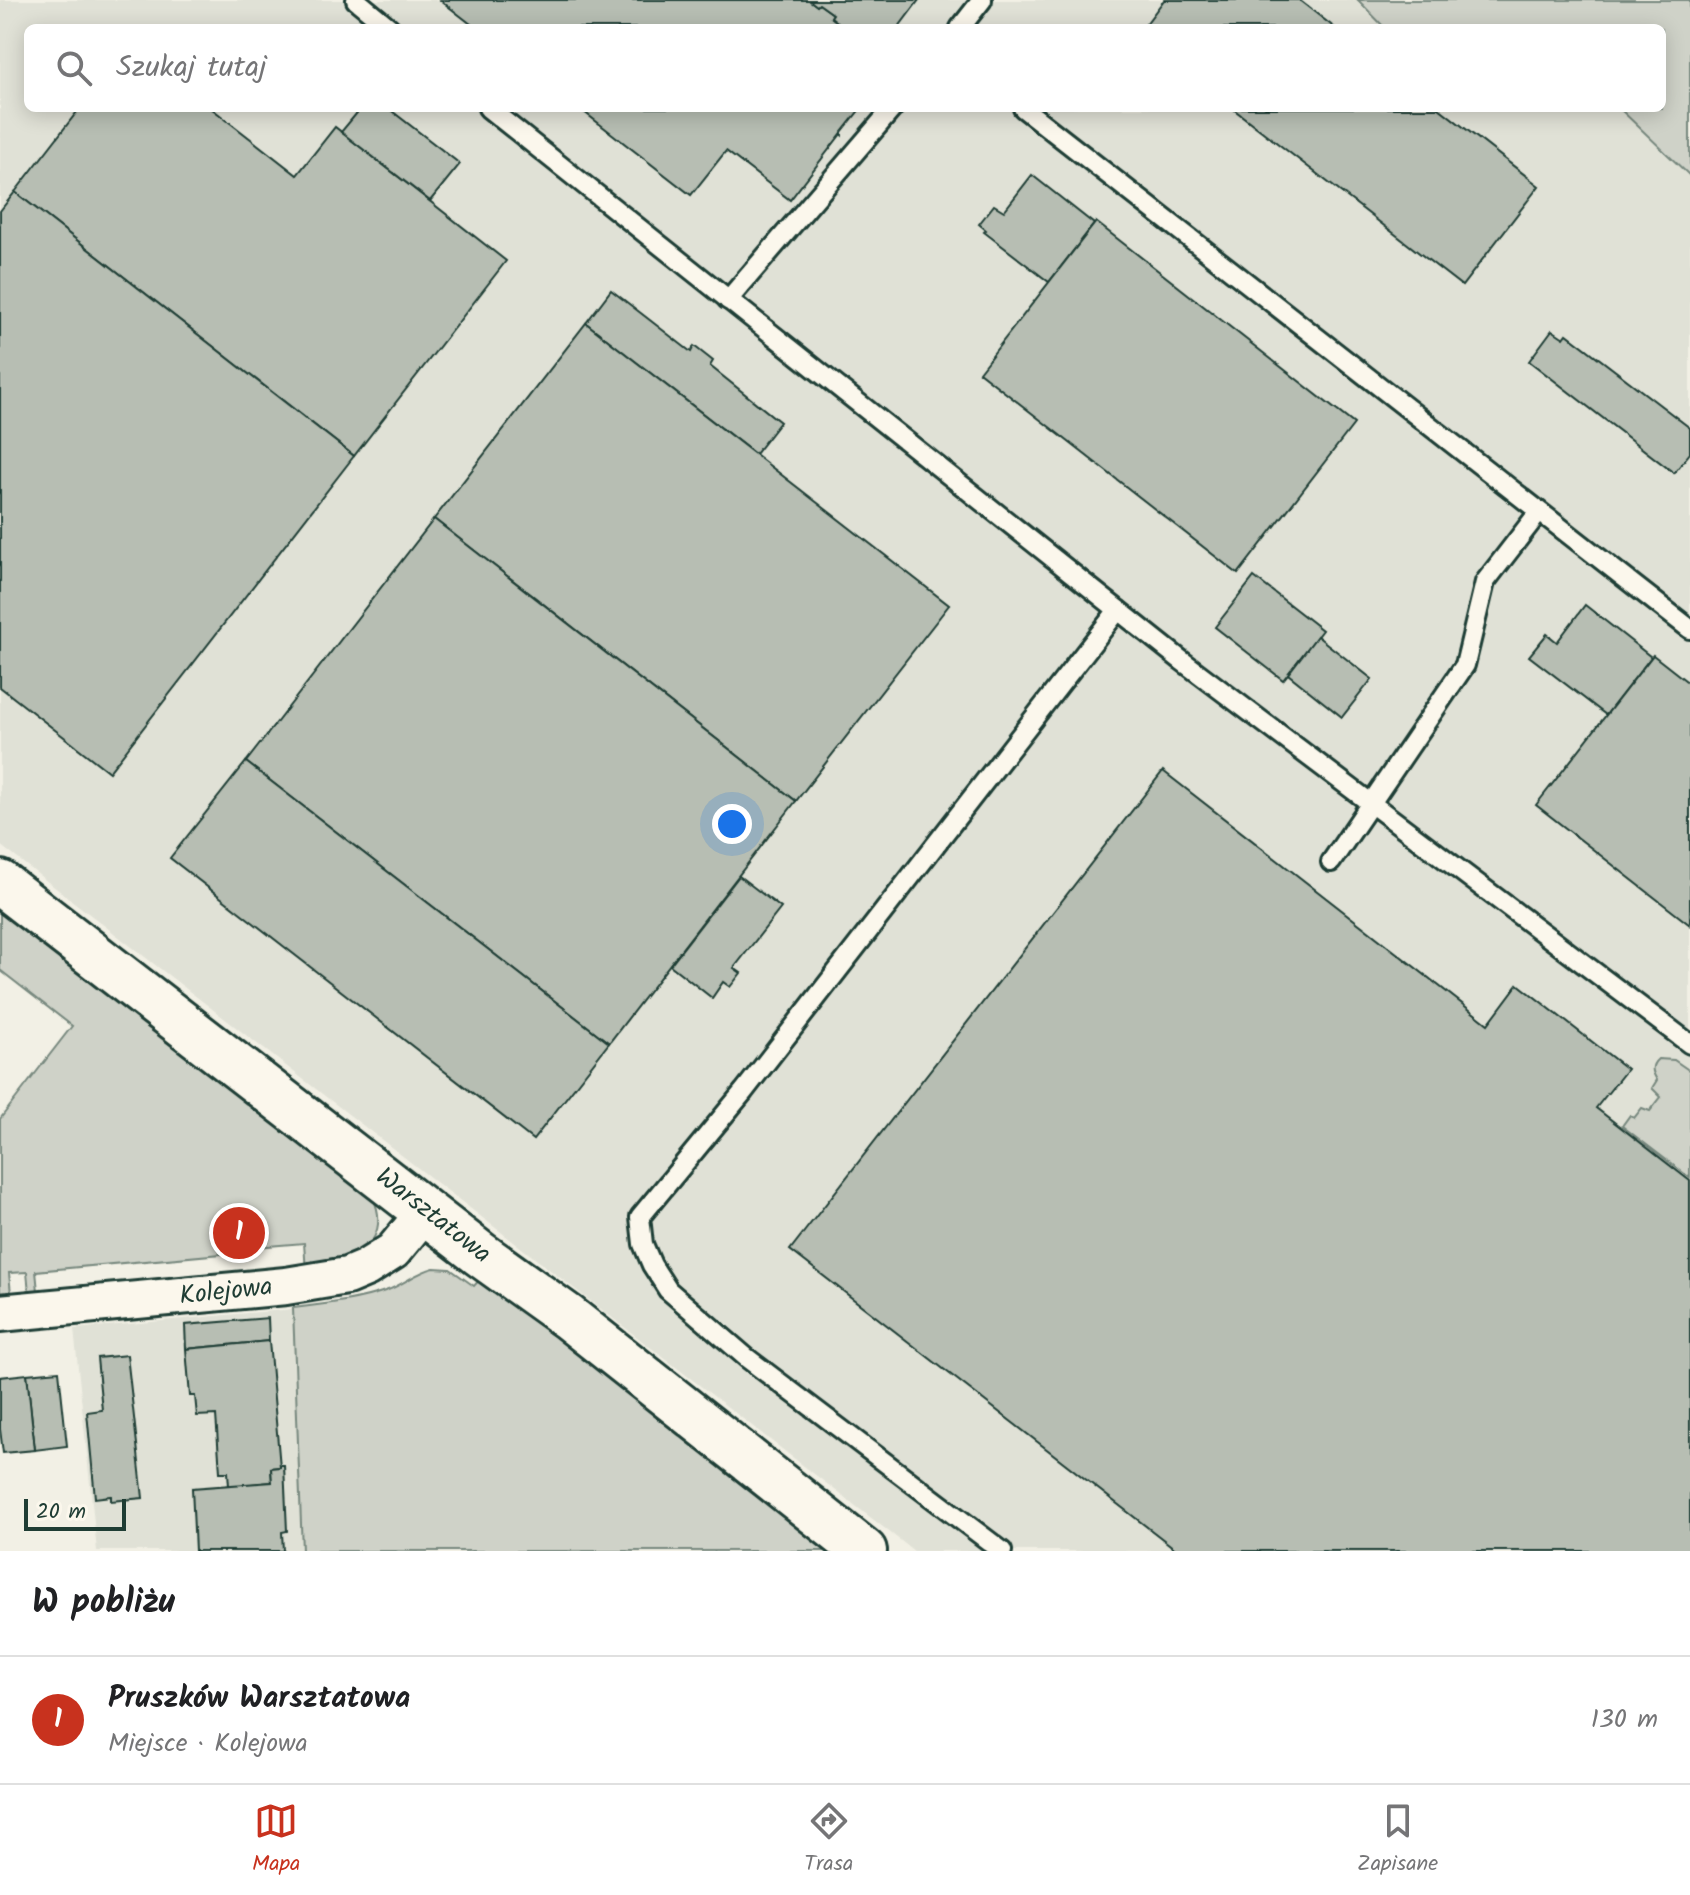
<!DOCTYPE html>
<html lang="pl">
<meta charset="utf-8">
<style>
body{margin:0;font-family:Kalam,sans-serif;background:#f2f2f2;color:#202124}
.scale{position:absolute;left:24px;bottom:20px;width:102px;box-sizing:border-box;padding-left:8px;border:4px solid #1f3d34;border-top:0;font-size:22px;line-height:28px;white-space:nowrap;color:#1f3d34;-webkit-text-stroke:6px #fbf7ec;paint-order:stroke}
.you{position:absolute;left:732px;top:824px;width:28px;height:28px;margin:-20px;border:6px solid #fff;border-radius:50%;background:#1a73e8;box-shadow:0 0 0 12px #1a73e833}
.badge{display:grid;place-items:center;width:52px;height:52px;border-radius:50%;background:#c8321e;color:#fff;font-size:26px;font-weight:700}
.pin{position:absolute;translate:-50% -50%;border:4px solid #fff;box-shadow:0 2px 8px #0006}
.list{margin:0;padding:0;list-style:none}
h2{display:flex;justify-content:space-between;align-items:center;height:104px;margin:0;padding:0 32px;font-size:34px}
h2 small{font-size:26px;font-weight:400;color:#757577}
.list li{display:grid;grid-template-columns:52px 1fr auto;gap:24px;align-items:center;box-sizing:border-box;height:128px;padding:0 32px;border-top:2px solid #e0e0e0}
.list b{display:block;font-size:30px;white-space:nowrap}
.list p{margin:0;font-size:26px;white-space:nowrap;color:#757577}
.list em{font-size:26px;font-style:normal;color:#757577}
.icon{flex:none;width:44px;height:44px;fill:none;stroke:currentColor;stroke-width:2;stroke-linecap:round;stroke-linejoin:round}
.map{position:relative;flex:none;width:1690px;height:1551px;overflow:hidden}
.search{position:absolute;background:#fff;box-shadow:0 4px 20px #0003;left:24px;right:24px;top:24px;height:88px;display:flex;align-items:center;gap:20px;box-sizing:border-box;padding:0 28px;border-radius:12px;color:#757577;font-size:30px}
.sheet{height:232px;background:#fff}
nav{display:flex;justify-content:space-around;align-items:center;box-sizing:border-box;height:112px;border-top:2px solid #e0e0e0;background:#fff;font-size:22px;color:#757577}
nav a{display:grid;justify-items:center;gap:4px}
nav .on{color:#c8321e}
.map>svg:first-child{display:block}
.built{fill:#e0e1d6;fill-rule:evenodd}
.green{fill:#cfd2c8;stroke:#77887e;stroke-width:2}
.building{fill:#b7beb3;stroke:#1f3d34;stroke-width:2}
.lines{fill:none;stroke-linecap:round;stroke-linejoin:round}
.lane-casing{stroke:#1f3d34;stroke-width:24}
.street-casing{stroke:#1f3d34;stroke-width:42}
.secondary-casing{stroke:#1f3d34;stroke-width:50}
.lane{stroke:#fbf7ec;stroke-width:18}
.street{stroke:#fbf7ec;stroke-width:36}
.secondary{stroke:#fbf7ec;stroke-width:44}
.labels{text-anchor:middle;dominant-baseline:central;stroke-width:7;stroke-linejoin:round;paint-order:stroke}
.street-label{font-size:26px;fill:#1f3d34;stroke:#fbf7ec}
</style>
<div class="map">
<svg width="1690" height="1551" viewBox="0 0 1690 1551">
<rect width="100%" height="100%" fill="#f2f0e5"/>
<filter id="ink" filterUnits="userSpaceOnUse"><feTurbulence type="fractalNoise" baseFrequency=".0125" numOctaves="2"/><feDisplacementMap in="SourceGraphic" scale="16" xChannelSelector="R" yChannelSelector="G"/><feConvolveMatrix kernelMatrix="1 2 1 2 8 2 1 2 1" color-interpolation-filters="sRGB"/></filter>
<g filter="url(#ink)">
<g class="built">
<path d="M0,0H1690V1551H914L0,845ZM28,28H1662V108H28Z"/>
<polygon points="293,1309 302,1551 97,1551 74,1329"/>
</g>
<g class="green">
<polygon points="1358,0 1690,0 1690,176 1619,108 1662,108 1662,28 1385,28"/>
<path d="M0,906L373,1198C383,1219 379,1240 359,1254L306,1272L304,1243L256,1247L249,1251L255,1239L254,1215L230,1216L232,1253L36,1271L38,1291L33,1297L29,1292L27,1272L9,1273L11,1294L0,1300V1119L72,1026L0,970Z"/>
<path d="M1658,1059L1674,1060L1690,1071V1178L1622,1126L1630,1115L1634,1118L1642,1108L1650,1111L1661,1097L1652,1088L1657,1080C1652,1072 1650,1066 1658,1059Z"/>
<path d="M434,1268L450,1269L474,1286L481,1278L834,1551H302L293,1308C325,1304 357,1301 388,1290C404,1284 417,1272 434,1268Z"/>
</g>
<g class="building">
<polygon points="440,0 809,0 817,6 819,4 833,14 831,17 845,28 476,28"/>
<polygon points="809,0 919,0 898,28 845,28 831,17 833,14 819,4 817,6"/>
<polygon points="1164,0 1299,0 1335,28 1143,28"/>
<polygon points="80,108 211,108 297,175 335,127 506,261 354,456 15,192"/>
<polygon points="361,108 388,108 460,164 430,201 341,132"/>
<polygon points="579,108 861,108 842,132 842,135 841,134 790,200 726,151 691,195"/>
<polygon points="1232,108 1439,108 1539,186 1462,286"/>
<polygon points="1032,175 1094,224 1049,282 984,232 986,230 979,224 994,205 1004,211"/>
<polygon points="15,192 354,456 109,772 0,687 0,211"/>
<polygon points="1096,222 1354,424 1238,574 979,372"/>
<polygon points="611,290 691,352 694,346 713,361 710,366 780,422 755,454 586,323"/>
<polygon points="586,323 949,605 796,801 434,519"/>
<polygon points="1552,330 1564,338 1567,334 1690,428 1690,453 1674,473 1529,361"/>
<polygon points="434,519 796,801 609,1043 246,762"/>
<polygon points="1254,577 1322,630 1283,680 1215,627"/>
<polygon points="1585,605 1651,657 1606,715 1529,656 1547,634 1557,642"/>
<polygon points="1317,636 1372,679 1342,717 1288,674"/>
<polygon points="1653,655 1690,684 1690,925 1536,805"/>
<polygon points="246,762 609,1043 533,1140 170,858"/>
<polygon points="1163,771 1488,1024 1518,984 1627,1069 1596,1108 1690,1181 1690,1551 1178,1551 790,1250"/>
<polygon points="739,876 781,908 734,968 741,973 730,987 723,982 712,998 670,965"/>
<polygon points="245,1226 247,1238 232,1240 231,1227"/>
<polygon points="268,1318 269,1341 186,1349 185,1325"/>
<polygon points="269,1341 280,1467 271,1468 272,1482 229,1486 228,1472 220,1472 216,1415 197,1416 195,1396 190,1396 186,1349"/>
<polygon points="127,1355 143,1498 111,1501 111,1496 95,1498 87,1412 102,1410 97,1358"/>
<polygon points="59,1371 67,1446 35,1450 27,1374"/>
<polygon points="27,1374 35,1450 3,1453 0,1429 0,1377"/>
<polygon points="280,1465 284,1465 287,1531 282,1532 283,1551 195,1551 192,1488 272,1482 271,1468 280,1467"/>
</g>
<g class="lines">
<g class="lane-casing">
<g id="lane">
<polyline points="356,0 390,28"/>
<polyline points="960,28 982,0"/>
<polyline points="488,108 1181,660 1690,1044"/>
<polyline points="1023,108 1690,629"/>
<polyline points="728,300 893,108"/>
<polyline points="1331,862 1465,665 1485,582 1539,512"/>
<polyline points="1002,1551 747,1358 668,1290 652,1265 643,1244 640,1217 744,1091 1118,610"/>
</g>
</g>
<g class="street-casing">
<polyline id="street" points="0,1313 286,1286 347,1276 366,1268 393,1251 426,1211"/>
</g>
<g class="secondary-casing">
<polyline id="secondary" points="0,883 480,1254 568,1317 864,1551"/>
</g>
<use href="#lane" class="lane"/>
<use href="#street" class="street"/>
<use href="#secondary" class="secondary"/>
</g>
</g>
<g class="labels">
<g class="street-label">
<text transform="translate(433 1216) rotate(38)">Warsztatowa</text>
<text transform="translate(226 1292) rotate(-6)">Kolejowa</text>
</g>
</g>
</svg>
<div class="scale">20 m</div>
<div class="you"></div>
<div class="pin badge" style="left:239px;top:1233px">1</div>
<div class="search"><svg class="icon" aria-label="search" viewBox="0 0 24 24"><circle cx="10" cy="10" r="6"/><path d="M15 15l6 6"/></svg>Szukaj tutaj</div>
</div>
<section class="sheet">
<h2>W pobliżu<small></small></h2>
<ul class="list">
<li><span class="badge">1</span><div><b>Pruszków Warsztatowa</b><p>Miejsce · Kolejowa</p></div><em>130 m</em></li>
</ul>
</section>
<nav>
<a class="on"><svg class="icon" aria-label="map" viewBox="0 0 24 24"><path d="M3 6l6-2 6 2 6-2v14l-6 2-6-2-6 2zM9 4v14M15 6v14"/></svg>Mapa</a>
<a><svg class="icon" aria-label="directions" viewBox="0 0 24 24"><path d="M12 3l9 9-9 9-9-9zM9 14v-3h6M13 9l2 2-2 2"/></svg>Trasa</a>
<a><svg class="icon" aria-label="saved" viewBox="0 0 24 24"><path d="M7 4h10v16l-5-4-5 4z"/></svg>Zapisane</a>
</nav>
